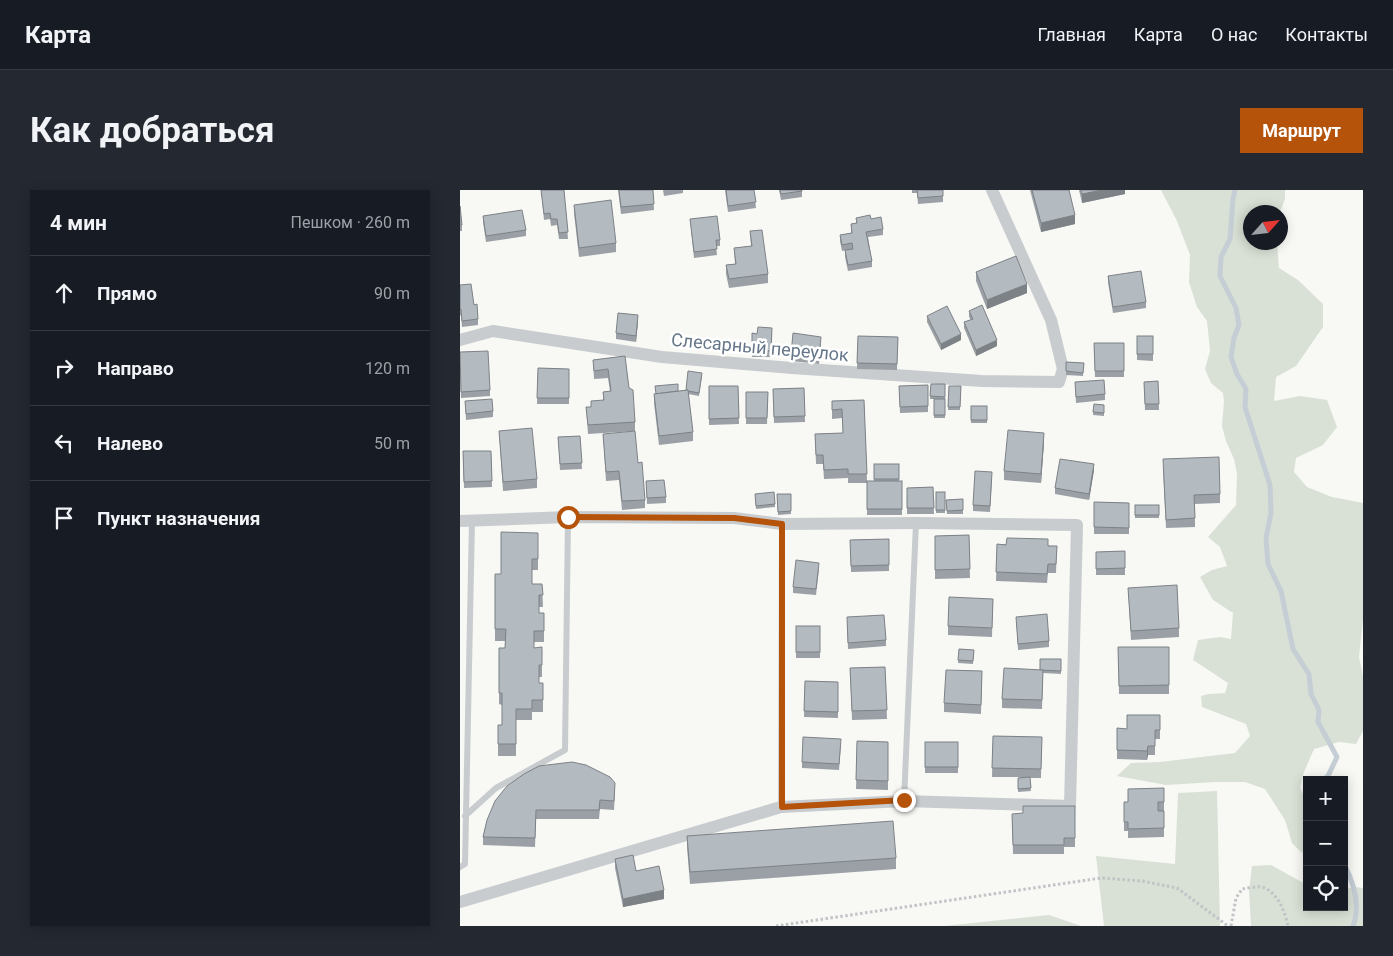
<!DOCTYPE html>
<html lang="ru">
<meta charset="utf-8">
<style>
body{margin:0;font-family:Roboto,sans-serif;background:#242831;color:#f1f3f6}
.controls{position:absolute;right:15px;bottom:15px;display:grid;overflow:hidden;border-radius:0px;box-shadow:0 2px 12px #0003}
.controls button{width:45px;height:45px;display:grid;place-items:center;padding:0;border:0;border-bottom:1px solid #363941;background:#171b24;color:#f1f3f6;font:25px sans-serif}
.compass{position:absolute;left:783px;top:15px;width:45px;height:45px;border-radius:50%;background:#171b24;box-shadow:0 2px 12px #0003;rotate:63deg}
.stop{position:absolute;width:15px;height:15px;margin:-11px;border:4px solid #b45309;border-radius:50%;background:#fff}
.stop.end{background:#b45309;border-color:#fff;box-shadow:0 1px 5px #0008}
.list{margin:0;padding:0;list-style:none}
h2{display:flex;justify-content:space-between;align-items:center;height:65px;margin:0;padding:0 20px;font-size:21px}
h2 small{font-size:16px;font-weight:400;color:#9ea1a6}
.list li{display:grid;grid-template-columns:32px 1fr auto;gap:15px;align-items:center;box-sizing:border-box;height:75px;padding:0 20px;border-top:1px solid #363941}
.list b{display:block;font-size:19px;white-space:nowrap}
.list em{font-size:16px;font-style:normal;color:#9ea1a6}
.icon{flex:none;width:28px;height:28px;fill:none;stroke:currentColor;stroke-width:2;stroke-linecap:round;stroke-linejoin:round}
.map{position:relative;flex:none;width:903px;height:736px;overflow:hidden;border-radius:0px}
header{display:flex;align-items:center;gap:30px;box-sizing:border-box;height:70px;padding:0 25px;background:#171b24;border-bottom:1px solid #363941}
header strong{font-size:24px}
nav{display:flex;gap:28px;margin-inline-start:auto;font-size:18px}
.intro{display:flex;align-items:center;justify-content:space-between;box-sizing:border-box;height:120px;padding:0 30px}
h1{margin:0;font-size:35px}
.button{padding:12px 22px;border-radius:0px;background:#b45309;color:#fff;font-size:18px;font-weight:700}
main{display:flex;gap:30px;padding:0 30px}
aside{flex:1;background:#171b24;border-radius:0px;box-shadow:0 2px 12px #0003}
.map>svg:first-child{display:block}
.green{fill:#d9e1d6}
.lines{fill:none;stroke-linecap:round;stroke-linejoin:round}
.stream{stroke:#c4ced4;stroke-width:5}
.path{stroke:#c1c3c6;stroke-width:3;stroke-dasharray:2.5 2.5;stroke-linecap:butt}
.lane{stroke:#c8cccf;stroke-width:6}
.street{stroke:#c8cccf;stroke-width:12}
.wall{fill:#9aa0a5}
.shaded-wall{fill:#7d8286}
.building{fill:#b3bac0;stroke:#7d8286}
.route{stroke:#b45309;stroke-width:6}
.labels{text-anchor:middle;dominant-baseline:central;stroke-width:5;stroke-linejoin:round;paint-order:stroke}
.street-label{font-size:18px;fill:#657689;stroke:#fff}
</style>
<header>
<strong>Карта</strong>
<nav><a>Главная</a><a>Карта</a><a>О нас</a><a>Контакты</a></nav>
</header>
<div class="intro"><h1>Как добраться</h1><a class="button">Маршрут</a></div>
<main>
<aside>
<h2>4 мин<small>Пешком · 260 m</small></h2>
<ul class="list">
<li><svg class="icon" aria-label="ahead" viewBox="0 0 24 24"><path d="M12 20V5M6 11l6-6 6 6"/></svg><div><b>Прямо</b></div><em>90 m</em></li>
<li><svg class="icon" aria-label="right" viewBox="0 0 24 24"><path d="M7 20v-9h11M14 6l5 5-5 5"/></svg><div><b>Направо</b></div><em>120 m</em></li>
<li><svg class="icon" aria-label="left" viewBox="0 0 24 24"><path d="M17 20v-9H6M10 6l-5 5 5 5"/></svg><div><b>Налево</b></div><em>50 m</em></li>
<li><svg class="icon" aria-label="arrive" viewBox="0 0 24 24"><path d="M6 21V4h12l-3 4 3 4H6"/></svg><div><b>Пункт назначения</b></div></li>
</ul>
</aside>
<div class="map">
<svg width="903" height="736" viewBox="0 0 903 736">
<rect width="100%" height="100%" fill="#f8f8f5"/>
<g class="green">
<polygon points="701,0 825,0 825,9 820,22 791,22 791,52 817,53 819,78 838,90 863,114 863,137 836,176 816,187 814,211 840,206 867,210 877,237 863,255 836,268 834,282 847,297 872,307 903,313 903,429 899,467 903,486 903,541 896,554 879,552 854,559 844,582 840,598 847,612 847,652 842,663 832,653 825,630 805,599 785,592 756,592 706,595 657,586 671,573 700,572 775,563 790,546 786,534 742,517 741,506 748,504 765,503 768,493 733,470 738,450 760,447 771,449 773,423 753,410 740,387 752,380 767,376 760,357 748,347 776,315 777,284 774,269 766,251 762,236 764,212 763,203 751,193 745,179 750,161 747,131 737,117 729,92 730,65 717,31"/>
<polygon points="757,601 760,736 644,736 636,666 715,674 718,603"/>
<polygon points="811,675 847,695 847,717 884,717 884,699 895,697 903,698 903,736 791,736 789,701 792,676"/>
<polygon points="589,725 621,736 484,736"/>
</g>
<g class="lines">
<g class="stream">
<polyline points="775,0 773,9 770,49 761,67 760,86 776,118 779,135 774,148 771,167 777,184 786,199 785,217 810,295 811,323 806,348 808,374 821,401 833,459 849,484 851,504 859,520 858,532 877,567 868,586 863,590"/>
<path d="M884,674C894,693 901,715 893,736"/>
</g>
<g class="path">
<polyline points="316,736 641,688 682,691 717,698 768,736"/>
<path d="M771,736L776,708L782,699C788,698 797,696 802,697C818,702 825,722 828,736"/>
</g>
<g class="lane">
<polyline points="444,611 456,333"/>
<polyline points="321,617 322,334"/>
<polyline points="5,626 36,598 105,560 108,327"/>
<polyline points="0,677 5,674 12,331"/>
</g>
<g class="street">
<polyline points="0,150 33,141 202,167 332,178 522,191 599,192 603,179 591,130 532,0"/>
<polyline points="0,331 108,327 274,328 322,334 456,333 617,335 610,616 444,611 321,617 0,712"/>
</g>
</g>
<g class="wall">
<polygon points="81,0 104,0 108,49 99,49 97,35 91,36 90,29 84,30"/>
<polygon points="158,0 193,0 194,20 161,24"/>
<polygon points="203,0 223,0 223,3 204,6"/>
<polygon points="265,0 294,0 296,18 268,22"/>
<polygon points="319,0 342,0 342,7 321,10"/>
<polygon points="452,0 483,0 483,12 458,14 457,3 452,3"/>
<polygon points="570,0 609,0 615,34 581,42"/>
<polygon points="619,0 665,0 665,4 622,13"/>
<polygon points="114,15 156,53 156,62 119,67 114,23"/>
<polygon points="0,16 2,35 2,41 0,41"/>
<polygon points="23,26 66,40 66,46 26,52 23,32"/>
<polygon points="396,28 411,29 423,39 423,45 408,47 412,71 412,77 388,81 385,67 385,60 392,59 382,61 380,51 380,45 391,43 391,34 396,33"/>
<polygon points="230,29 260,50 260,56 256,56 257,65 234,68"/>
<polygon points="290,41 308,84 308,93 269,98 266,84 266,75 275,74 274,58 291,56"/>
<polygon points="516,82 567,103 527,119 516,91"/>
<polygon points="648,86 686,112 686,118 653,123 648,92"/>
<polygon points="0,95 18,129 18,135 2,137 1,125 0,126"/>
<polygon points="509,121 537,156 516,166 504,138 504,132 511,130 509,127"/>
<polygon points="467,126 501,150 481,160 467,132"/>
<polygon points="178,131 176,152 156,149 156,143"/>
<polygon points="312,138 311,167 292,167 292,143 297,144"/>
<polygon points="398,146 438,147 437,180 397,179"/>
<polygon points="677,146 693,146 693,171 677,170"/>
<polygon points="361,153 359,174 331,171 331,165"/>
<polygon points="634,153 664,153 664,187 635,187"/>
<polygon points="165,166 169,198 175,232 175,241 128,244 126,217 131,217 143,210 143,202 150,201 148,188 134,189 133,170"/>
<polygon points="606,172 624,173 623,186 606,185"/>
<polygon points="78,178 109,179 109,214 77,214"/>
<polygon points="0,184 30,200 30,206 1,208"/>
<polygon points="242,186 239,206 228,204 233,242 233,251 199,255 194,213 194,204 226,200"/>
<polygon points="698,191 699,220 685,220 684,192"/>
<polygon points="615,192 645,204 645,210 616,213"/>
<polygon points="471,194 485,194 485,228 474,228 474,209 470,209"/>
<polygon points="468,195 468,222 440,223 439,196"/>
<polygon points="249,196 278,196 279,234 249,235"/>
<polygon points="489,196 501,196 500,220 488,220"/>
<polygon points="344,198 345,232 314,233 313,199"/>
<polygon points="286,202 308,202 307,234 286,234"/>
<polygon points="404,210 407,291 414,291 414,274 439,274 439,291 442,291 442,325 407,325 407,293 388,293 388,288 364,289 363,274 356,274 355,244 383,243 382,228 372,229 372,211"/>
<polygon points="5,211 33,221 33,227 6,230"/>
<polygon points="634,214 644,215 644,226 633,225"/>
<rect x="511" y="216" width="16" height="17"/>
<polygon points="39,241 77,289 77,298 43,301"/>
<polygon points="143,244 185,310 185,318 162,320 159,290 146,291"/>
<polygon points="120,246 122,279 100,280 98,247"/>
<polygon points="584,252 581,293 544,290 544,281"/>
<polygon points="3,261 31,261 32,297 4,298"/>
<polygon points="703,278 760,304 760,313 735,314 735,337 706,338"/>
<polygon points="634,280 629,310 595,304 595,298"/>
<polygon points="532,288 530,322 513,321 513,315"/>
<polygon points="186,291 206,307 206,313 187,314"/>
<polygon points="473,297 474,324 447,324 447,298"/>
<rect x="476" y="302" width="9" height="21"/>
<polygon points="295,304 315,314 315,317 296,319"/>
<polygon points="317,304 331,304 331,324 318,325"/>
<polygon points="503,309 503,324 487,324 486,310"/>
<polygon points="634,312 669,313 669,344 634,344"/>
<rect x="675" y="315" width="24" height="13"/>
<polygon points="78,343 78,380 72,380 72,394 82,394 83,417 79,417 79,423 84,423 84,452 74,452 74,458 82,457 82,487 79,487 79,493 83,493 83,522 72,522 72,530 56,530 56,566 38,566 38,535 42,535 42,515 39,514 39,458 45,458 45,451 35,451 35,384 41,384"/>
<polygon points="509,345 510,388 475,389 475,346"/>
<polygon points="429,349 429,381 391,382 390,350"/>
<polygon points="537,354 597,356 596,383 588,383 587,393 536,391"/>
<polygon points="665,361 665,385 636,385 636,362"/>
<polygon points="359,379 356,405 333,403 333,397"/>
<polygon points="668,398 719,438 719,447 671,450"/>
<polygon points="533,409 532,447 488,445 488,436"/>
<polygon points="556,427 589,451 589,457 558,460"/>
<polygon points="387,433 426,450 426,456 388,459"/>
<rect x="336" y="436" width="24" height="32"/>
<polygon points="658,457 709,457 709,504 659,504"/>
<polygon points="499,459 514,460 513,474 498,473"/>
<polygon points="601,469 601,484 583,483 582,519 542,518 542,509 580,480"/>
<polygon points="425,477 427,529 392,530 390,478"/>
<polygon points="522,481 521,524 484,522 484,513"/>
<polygon points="345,491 378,492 378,528 344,527"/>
<polygon points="700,525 700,549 695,549 695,565 688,565 687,570 657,569 657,538 667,539"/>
<polygon points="533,546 582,547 581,588 570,588 571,601 558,602 558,588 562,587 532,587"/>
<polygon points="397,551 428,552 428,600 396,599"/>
<rect x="465" y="552" width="33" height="31"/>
<polygon points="381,555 379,580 342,578 342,572"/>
<polygon points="704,598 704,621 698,621 704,621 704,647 668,648 668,641 664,641 664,612 668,612"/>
<polygon points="155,602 154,620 140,619 139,629 76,629 75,657 23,655 23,647 27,630"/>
<polygon points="615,616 615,657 604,657 604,664 553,664 552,624 563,623"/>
<polygon points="227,646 436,668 436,679 230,694 227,657"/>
<polygon points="155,669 176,681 204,709 163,717 155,678"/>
</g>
<g class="shaded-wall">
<polygon points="642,0 665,0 665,4 622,13 622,4"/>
<polygon points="615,25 615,34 581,42 581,33"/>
<polygon points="567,94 567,103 527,119 527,110"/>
<polygon points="178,125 178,131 176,152 176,146"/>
<polygon points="501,144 501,150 481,160 481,154"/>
<polygon points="537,150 537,156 516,166 516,160"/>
<polygon points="584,243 584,252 581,293 581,284"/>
<polygon points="634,274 634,280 629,310 629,304"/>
<polygon points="688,556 688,565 687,570 687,561"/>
<polygon points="204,700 204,709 163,717 163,709"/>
</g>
<g class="building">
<polygon points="81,0 104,0 108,42 99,43 97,29 91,29 90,23 84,24"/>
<polygon points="159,0 193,0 194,14 161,17"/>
<polygon points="266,0 294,0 296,12 268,16"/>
<polygon points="320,0 342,0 342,1 321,4"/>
<polygon points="457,0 483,0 483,6 458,8"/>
<polygon points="572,0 609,0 615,25 581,33"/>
<polygon points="621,0 642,0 622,4"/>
<polygon points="151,10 156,53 119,58 114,15"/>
<polygon points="0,16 2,35 0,35"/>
<polygon points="62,20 66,40 26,46 23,26"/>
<polygon points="410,25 411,29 421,27 423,39 406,42 412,71 388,75 385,60 393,59 392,53 382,55 380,45 392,43 391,34 397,33 396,28"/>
<polygon points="257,26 260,50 256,50 257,59 234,62 230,29"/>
<polygon points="302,40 308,84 269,89 266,75 276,74 274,58 292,56 290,41"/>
<polygon points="556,66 567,94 527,110 516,82"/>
<polygon points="681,81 686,112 653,117 648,86"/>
<polygon points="11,94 14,115 17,114 18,129 2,131 1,119 0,119 0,95"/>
<polygon points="522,115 537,150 516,160 504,132 513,129 509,121"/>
<polygon points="487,116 501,144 481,154 467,126"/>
<polygon points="158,123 178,125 176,146 156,143"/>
<polygon points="298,137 312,138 311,161 292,160 292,143 297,144"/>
<polygon points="333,143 361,147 359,168 331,165"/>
<polygon points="398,146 438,147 437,174 397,173"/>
<rect x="677" y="146" width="16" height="18"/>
<polygon points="634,153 664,153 664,181 635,181"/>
<polygon points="28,161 30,200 1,202 0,162"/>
<polygon points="165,166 169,198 173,200 175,232 128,235 126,217 131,217 131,211 144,210 143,202 151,201 148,179 134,181 133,170"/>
<polygon points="606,172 624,173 623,183 606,181"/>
<polygon points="78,178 109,179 109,208 77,208"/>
<polygon points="228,181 242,183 239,203 228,201 228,200 226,200"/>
<polygon points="644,190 645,204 616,207 615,192"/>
<polygon points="698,191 699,214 685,214 684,192"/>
<polygon points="218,194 218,201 196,204 195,196"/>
<polygon points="471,194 485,194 485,207 470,206"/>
<polygon points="468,195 468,216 440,217 439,196"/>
<polygon points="249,196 278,196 279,228 249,229"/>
<polygon points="489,196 501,196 500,217 488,217"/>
<polygon points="344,198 345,226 314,227 313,199"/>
<polygon points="228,200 233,242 199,246 194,204"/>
<polygon points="286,202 308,202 307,228 286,228"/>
<polygon points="32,209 33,221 6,224 5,211"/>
<rect x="474" y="209" width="11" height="16"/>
<polygon points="404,210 407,284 388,284 388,279 364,280 363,265 356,265 355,244 383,243 382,219 372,220 372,211"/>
<polygon points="634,214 644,215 644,223 633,222"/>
<rect x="511" y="216" width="16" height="14"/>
<polygon points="72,238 77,289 43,292 39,241"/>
<polygon points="548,240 584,243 581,284 544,281"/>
<polygon points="175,241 178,273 182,272 185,310 162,311 159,281 146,282 143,244"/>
<polygon points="120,246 122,273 100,274 98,247"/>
<polygon points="3,261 31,261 32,291 4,292"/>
<polygon points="759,267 760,304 734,305 735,328 706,330 703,269"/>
<polygon points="600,269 634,274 629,304 595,298"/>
<rect x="414" y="274" width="25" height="15"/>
<polygon points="515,281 532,282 530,316 513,315"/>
<polygon points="204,290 206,307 187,308 186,291"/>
<rect x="407" y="291" width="35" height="28"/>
<polygon points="473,297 474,318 447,318 447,298"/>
<polygon points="314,302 315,314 296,316 295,304"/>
<rect x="476" y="302" width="9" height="18"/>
<polygon points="317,304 331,304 331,321 318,322"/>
<polygon points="503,309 503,320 487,321 486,310"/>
<polygon points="634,312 669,313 669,338 634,337"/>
<rect x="675" y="315" width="24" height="10"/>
<polygon points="41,342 78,343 78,369 72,369 72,394 82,394 83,405 79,405 79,423 84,423 84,441 74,441 74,458 82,457 82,475 79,475 79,493 83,493 83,510 72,510 72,519 56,519 56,554 38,554 38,535 42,535 42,503 39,503 39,458 45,458 46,439 35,439 35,384 41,384"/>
<polygon points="509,345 510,379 475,380 475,346"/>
<polygon points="547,348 588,349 588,356 597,356 596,374 588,374 587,384 536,382 537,354 546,355"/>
<polygon points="429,349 429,375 391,376 390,350"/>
<polygon points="665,361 665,378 636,379 636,362"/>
<polygon points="336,370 359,373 356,399 333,397"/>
<polygon points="717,395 719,438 671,441 668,398"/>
<polygon points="489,407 533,409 532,438 488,436"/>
<polygon points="587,424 589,451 558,454 556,427"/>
<polygon points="424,425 426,450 388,453 387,427"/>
<rect x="336" y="436" width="24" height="26"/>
<polygon points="658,457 709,457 709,495 659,496"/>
<polygon points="499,459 514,460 513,471 498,470"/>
<polygon points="580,469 601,469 601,481 580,480"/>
<polygon points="425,477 427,520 392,521 390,478"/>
<polygon points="544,478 583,480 582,510 542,509"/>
<polygon points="486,480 522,481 521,515 484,513"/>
<polygon points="345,491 378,492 378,522 344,521"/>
<polygon points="667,525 700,525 700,540 695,540 695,556 688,556 687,561 657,560 657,538 667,539"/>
<polygon points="533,546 582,547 581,579 532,578"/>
<polygon points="343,547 381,549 379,574 342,572"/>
<polygon points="397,551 428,552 428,591 396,590"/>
<rect x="465" y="552" width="33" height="25"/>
<polygon points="112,572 126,575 150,587 155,593 154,611 140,610 139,620 76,620 75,648 23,647 27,630 35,611 47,596 64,584 79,576"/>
<polygon points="570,587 571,598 558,599 558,588"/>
<polygon points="704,598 704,612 698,612 698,621 704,621 704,638 668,639 668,632 664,632 664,612 668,612 668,599"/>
<polygon points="563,616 615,616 615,648 604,648 604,655 553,655 552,624 563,623"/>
<polygon points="433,631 436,668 230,682 227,646"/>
<polygon points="173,665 176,681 199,676 204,700 163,709 155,669"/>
</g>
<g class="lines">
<polyline class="route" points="108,327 274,328 322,334 322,617 444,610"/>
</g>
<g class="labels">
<g class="street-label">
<text transform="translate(300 157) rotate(5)">Слесарный переулок</text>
</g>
</g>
</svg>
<div class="controls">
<button>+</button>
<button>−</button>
<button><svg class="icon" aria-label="locate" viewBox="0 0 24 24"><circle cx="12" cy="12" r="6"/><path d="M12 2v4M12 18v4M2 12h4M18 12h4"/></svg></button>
</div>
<svg class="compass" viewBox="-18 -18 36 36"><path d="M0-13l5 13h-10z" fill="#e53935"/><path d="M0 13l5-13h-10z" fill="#9ea1a6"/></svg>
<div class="stop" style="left:108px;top:327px"></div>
<div class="stop end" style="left:444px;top:610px"></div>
</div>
</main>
